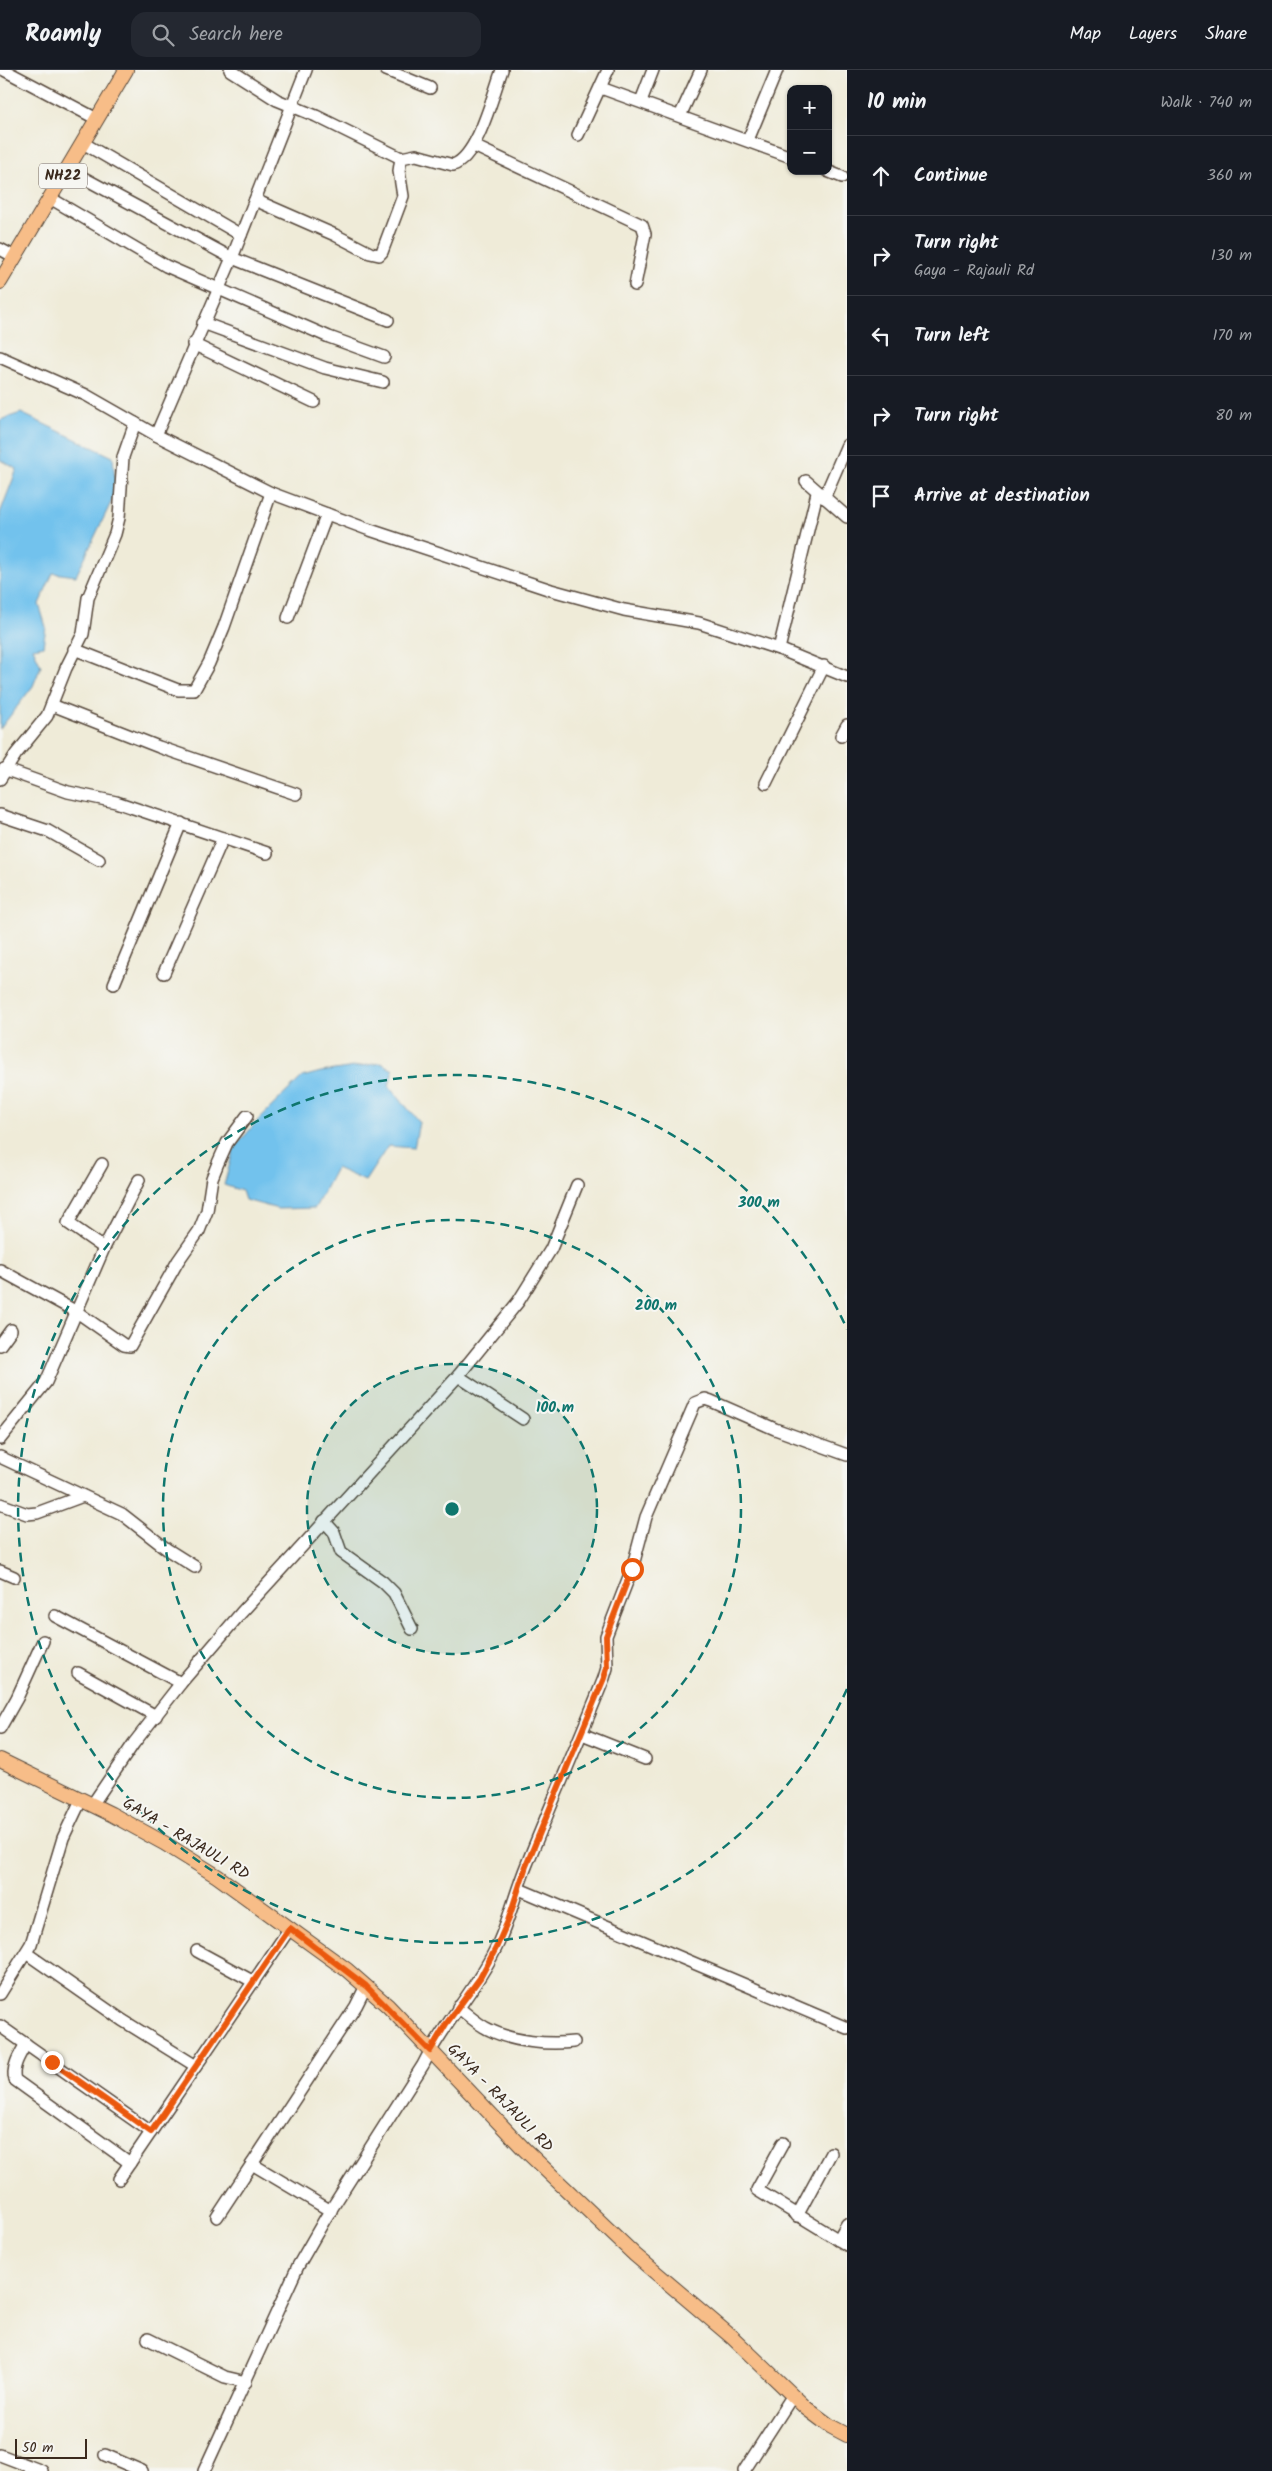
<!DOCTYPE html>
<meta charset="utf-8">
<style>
body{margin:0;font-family:Kalam,sans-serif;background:#242831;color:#f1f3f6}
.controls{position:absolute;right:15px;top:15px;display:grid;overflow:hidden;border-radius:10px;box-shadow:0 1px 4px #0004}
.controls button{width:45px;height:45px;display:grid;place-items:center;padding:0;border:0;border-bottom:1px solid #363941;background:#171b24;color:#f1f3f6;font:25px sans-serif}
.scale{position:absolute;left:15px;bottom:12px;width:72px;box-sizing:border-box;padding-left:5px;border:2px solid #3b2a1e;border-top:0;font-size:14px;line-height:18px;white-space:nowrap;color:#3b2a1e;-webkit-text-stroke:4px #f6f6f2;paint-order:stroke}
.stop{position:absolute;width:15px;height:15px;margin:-11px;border:4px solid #ea580c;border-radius:50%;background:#fff}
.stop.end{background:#ea580c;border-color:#fff;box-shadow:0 1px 5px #0008}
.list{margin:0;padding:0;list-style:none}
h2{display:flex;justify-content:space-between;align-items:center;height:65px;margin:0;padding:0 20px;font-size:21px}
h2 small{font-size:16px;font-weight:400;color:#9ea1a6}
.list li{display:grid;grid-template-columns:32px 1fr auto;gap:15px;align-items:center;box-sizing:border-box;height:80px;padding:0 20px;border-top:1px solid #363941}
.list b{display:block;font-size:19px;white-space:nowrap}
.list p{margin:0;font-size:16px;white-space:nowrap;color:#9ea1a6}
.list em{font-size:16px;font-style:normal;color:#9ea1a6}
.icon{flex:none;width:28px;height:28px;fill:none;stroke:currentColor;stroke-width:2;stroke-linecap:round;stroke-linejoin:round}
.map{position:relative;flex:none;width:847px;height:2401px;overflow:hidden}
header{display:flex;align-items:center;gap:30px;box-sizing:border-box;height:70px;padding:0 25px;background:#171b24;border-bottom:1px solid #363941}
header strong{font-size:24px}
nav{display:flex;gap:28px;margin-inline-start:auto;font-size:18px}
.search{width:350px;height:45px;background:#242831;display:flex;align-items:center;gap:12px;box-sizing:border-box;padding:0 18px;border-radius:15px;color:#9ea1a6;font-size:19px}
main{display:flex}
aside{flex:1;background:#171b24}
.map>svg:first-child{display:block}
.water{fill:#72c2ed;stroke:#567686}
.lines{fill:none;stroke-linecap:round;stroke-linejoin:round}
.minor-casing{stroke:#56473a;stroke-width:14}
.major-casing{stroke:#56473a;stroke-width:16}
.minor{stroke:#fff;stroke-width:11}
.major{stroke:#f7bd88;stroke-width:14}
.route{stroke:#ea580c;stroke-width:6}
.ring{fill:none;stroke:#0f766e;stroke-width:2.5;stroke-dasharray:9 6}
.labels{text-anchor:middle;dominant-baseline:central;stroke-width:4;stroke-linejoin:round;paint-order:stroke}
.shield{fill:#f6f6f2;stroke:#73675e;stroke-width:1}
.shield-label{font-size:15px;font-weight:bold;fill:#3b2a1e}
.street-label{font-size:16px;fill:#3b2a1e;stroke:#f6f6f2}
.centre{fill:#0f766e;stroke:#f6f6f2;stroke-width:2.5}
.ring-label{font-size:15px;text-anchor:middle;font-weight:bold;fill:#0f766e;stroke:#f6f6f2;stroke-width:4;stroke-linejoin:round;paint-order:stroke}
</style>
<header>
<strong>Roamly</strong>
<div class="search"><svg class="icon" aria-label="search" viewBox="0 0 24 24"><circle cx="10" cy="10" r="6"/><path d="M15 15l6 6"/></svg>Search here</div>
<nav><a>Map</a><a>Layers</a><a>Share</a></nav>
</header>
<main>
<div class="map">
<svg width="847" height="2401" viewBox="0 0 847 2401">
<rect width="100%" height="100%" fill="#f6f6f2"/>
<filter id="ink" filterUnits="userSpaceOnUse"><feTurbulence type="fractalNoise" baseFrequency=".02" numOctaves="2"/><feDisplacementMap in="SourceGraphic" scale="10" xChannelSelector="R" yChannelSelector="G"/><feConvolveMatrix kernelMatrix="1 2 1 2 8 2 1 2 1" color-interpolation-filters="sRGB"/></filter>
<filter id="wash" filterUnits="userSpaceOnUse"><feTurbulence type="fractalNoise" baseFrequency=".0096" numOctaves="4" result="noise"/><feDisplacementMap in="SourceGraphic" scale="20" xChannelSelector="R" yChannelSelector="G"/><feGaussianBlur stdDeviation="1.12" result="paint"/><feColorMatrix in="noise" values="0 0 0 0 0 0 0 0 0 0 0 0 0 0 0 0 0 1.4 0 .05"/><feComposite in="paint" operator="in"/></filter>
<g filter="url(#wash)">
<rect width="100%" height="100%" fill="#efebd8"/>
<g class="water">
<polygon points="21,343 113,387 116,422 76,506 53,503 39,534 46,557 43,576 33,578 41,596 33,616 0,659 0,443 17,399 0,390 0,350"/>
<polygon points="381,993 393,1000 389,1016 419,1052 414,1078 388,1076 365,1111 336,1098 315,1138 278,1139 245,1130 242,1121 224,1115 234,1078 261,1047 302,1007 321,1002"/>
</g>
</g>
<g filter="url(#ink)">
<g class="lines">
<g class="minor-casing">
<g id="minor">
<polyline points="4,0 97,49"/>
<polyline points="230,0 277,30 316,46 401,88"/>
<polyline points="386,0 430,18"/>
<polyline points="601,18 791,87"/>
<polyline points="641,31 653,0"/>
<polyline points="680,46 701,0"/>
<polyline points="578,65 608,0"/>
<polyline points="748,70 777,0"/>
<polyline points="83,73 241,165"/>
<polyline points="474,76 642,155 645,164 635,215"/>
<polyline points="67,99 232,188 388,250"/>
<polyline points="827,101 842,107"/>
<polyline points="50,128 166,196 329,267 384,287"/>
<path d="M255,130L335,165L370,183L379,185L382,182L403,126L399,101L401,88L416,85L453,95C478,87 493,24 502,0"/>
<polyline points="0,179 15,187"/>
<polyline points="203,253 325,298 383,312"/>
<polyline points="193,274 314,332"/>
<polyline points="0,287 86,325 156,365 271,423 367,459 551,520 624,540 699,553 779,579 847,607"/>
<polyline points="156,365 232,188 306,0"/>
<polyline points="806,411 847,447"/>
<polyline points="824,428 847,375"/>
<polyline points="288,548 327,444"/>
<polyline points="74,579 178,620 194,620 209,593 224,557 271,423"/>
<polyline points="779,579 817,423"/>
<polyline points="52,635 159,677 296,724"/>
<polyline points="841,666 847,655"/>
<polyline points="4,699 68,722 116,732 267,783"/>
<polyline points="0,709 16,684 47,646 66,598 83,564 88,528 115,464 119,448 123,387 135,353"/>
<polyline points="766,713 824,596"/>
<polyline points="0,745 48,761 99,790"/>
<polyline points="164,903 223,768"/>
<polyline points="114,914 181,753"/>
<polyline points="102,1094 68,1153 104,1178"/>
<polyline points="0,1200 77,1242 124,1275 130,1276 178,1191 199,1161 207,1141 212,1108 218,1093 227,1073 247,1046"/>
<polyline points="0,1275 11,1260"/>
<polyline points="458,1306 523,1349"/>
<polyline points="0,1369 46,1312 104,1178 139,1110"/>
<polyline points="0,1387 122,1444 168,1480 195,1497"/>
<polyline points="0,1434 27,1444 37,1443 83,1426"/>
<polyline points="324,1451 334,1462 341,1482 383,1512 394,1523 412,1559"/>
<polyline points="0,1501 14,1507"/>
<polyline points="55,1546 181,1613"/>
<polyline points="78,1603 156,1646"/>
<polyline points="0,1658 17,1628 43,1571"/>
<polyline points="582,1664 645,1689"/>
<polyline points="92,1735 134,1673 181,1613 241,1543 458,1306 518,1232 551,1179 577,1115"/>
<polyline points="519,1819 847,1958"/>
<polyline points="197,1881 254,1912"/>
<polyline points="26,1883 122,1950 196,1996"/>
<polyline points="0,1924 31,1874 63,1768 81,1730"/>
<path d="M458,1937C468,1945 478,1955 490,1960C514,1972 548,1975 574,1972"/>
<polyline points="0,1956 151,2062"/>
<path d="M26,1974C20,1984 11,1998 15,2010L130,2093"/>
<polyline points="783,2073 757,2120 847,2175"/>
<polyline points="252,2094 331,2141"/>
<polyline points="119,2109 290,1858"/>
<polyline points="797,2146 831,2083"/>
<polyline points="217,2147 356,1936 366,1916"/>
<polyline points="838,2170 847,2154"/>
<polyline points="148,2269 225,2307 246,2312"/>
<polyline points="0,2385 42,2401"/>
<polyline points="105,2385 142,2401"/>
<path d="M204,2401L298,2196L325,2149L423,1995C443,1954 475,1921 495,1880C509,1852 515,1823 527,1794C552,1732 579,1671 604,1608L607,1598L606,1566L632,1499L646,1447L695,1333L705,1329L711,1331L775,1359L847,1385"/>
<polyline points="744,2401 793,2325"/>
</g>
</g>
<g class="major-casing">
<g id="major">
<polyline points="0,212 126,0"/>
<polyline points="0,1690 111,1744 164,1773 217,1806 347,1900 388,1936 525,2080 635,2185 733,2268 806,2338 830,2356 847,2365"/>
</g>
</g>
<use href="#minor" class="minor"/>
<use href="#major" class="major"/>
</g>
</g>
<g class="lines" filter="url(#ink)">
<polyline class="route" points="52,1992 151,2062 290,1858 366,1916 430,1981 446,1954 480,1908 496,1878 508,1851 526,1796 604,1608 607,1598 606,1566 632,1499"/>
</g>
<circle cx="452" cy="1439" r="145" fill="#0f766e" fill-opacity=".12"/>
<g class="ring">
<circle cx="452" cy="1439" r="145"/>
<circle cx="452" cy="1439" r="289"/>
<path d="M847 1619A434 434 0 1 1 847 1259"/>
</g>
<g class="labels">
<rect class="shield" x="39" y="93.5" width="48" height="25" rx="4"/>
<g class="shield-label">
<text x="63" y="106">NH22</text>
</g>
<g class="street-label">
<text transform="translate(186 1769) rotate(31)">GAYA - RAJAULI RD</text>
<text transform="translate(500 2028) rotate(46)">GAYA - RAJAULI RD</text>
</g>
</g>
<circle cx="452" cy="1439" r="8" class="centre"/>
<g class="ring-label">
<text x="759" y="1137">300 m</text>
<text x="656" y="1240">200 m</text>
<text x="555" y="1342">100 m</text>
</g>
</svg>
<div class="controls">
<button>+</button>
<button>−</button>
</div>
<div class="scale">50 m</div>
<div class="stop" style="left:632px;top:1499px"></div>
<div class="stop end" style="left:52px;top:1992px"></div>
</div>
<aside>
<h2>10 min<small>Walk · 740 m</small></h2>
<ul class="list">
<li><svg class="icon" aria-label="ahead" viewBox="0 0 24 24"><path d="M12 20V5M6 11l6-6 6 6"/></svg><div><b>Continue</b></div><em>360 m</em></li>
<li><svg class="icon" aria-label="right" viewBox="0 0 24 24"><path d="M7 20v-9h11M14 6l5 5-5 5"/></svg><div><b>Turn right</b><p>Gaya - Rajauli Rd</p></div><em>130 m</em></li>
<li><svg class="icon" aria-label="left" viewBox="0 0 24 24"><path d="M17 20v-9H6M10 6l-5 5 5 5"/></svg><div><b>Turn left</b></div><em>170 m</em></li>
<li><svg class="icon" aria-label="right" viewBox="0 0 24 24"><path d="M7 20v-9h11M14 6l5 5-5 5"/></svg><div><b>Turn right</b></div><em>80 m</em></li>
<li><svg class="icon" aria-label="arrive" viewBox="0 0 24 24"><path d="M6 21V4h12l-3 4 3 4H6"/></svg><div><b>Arrive at destination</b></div></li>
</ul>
</aside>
</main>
